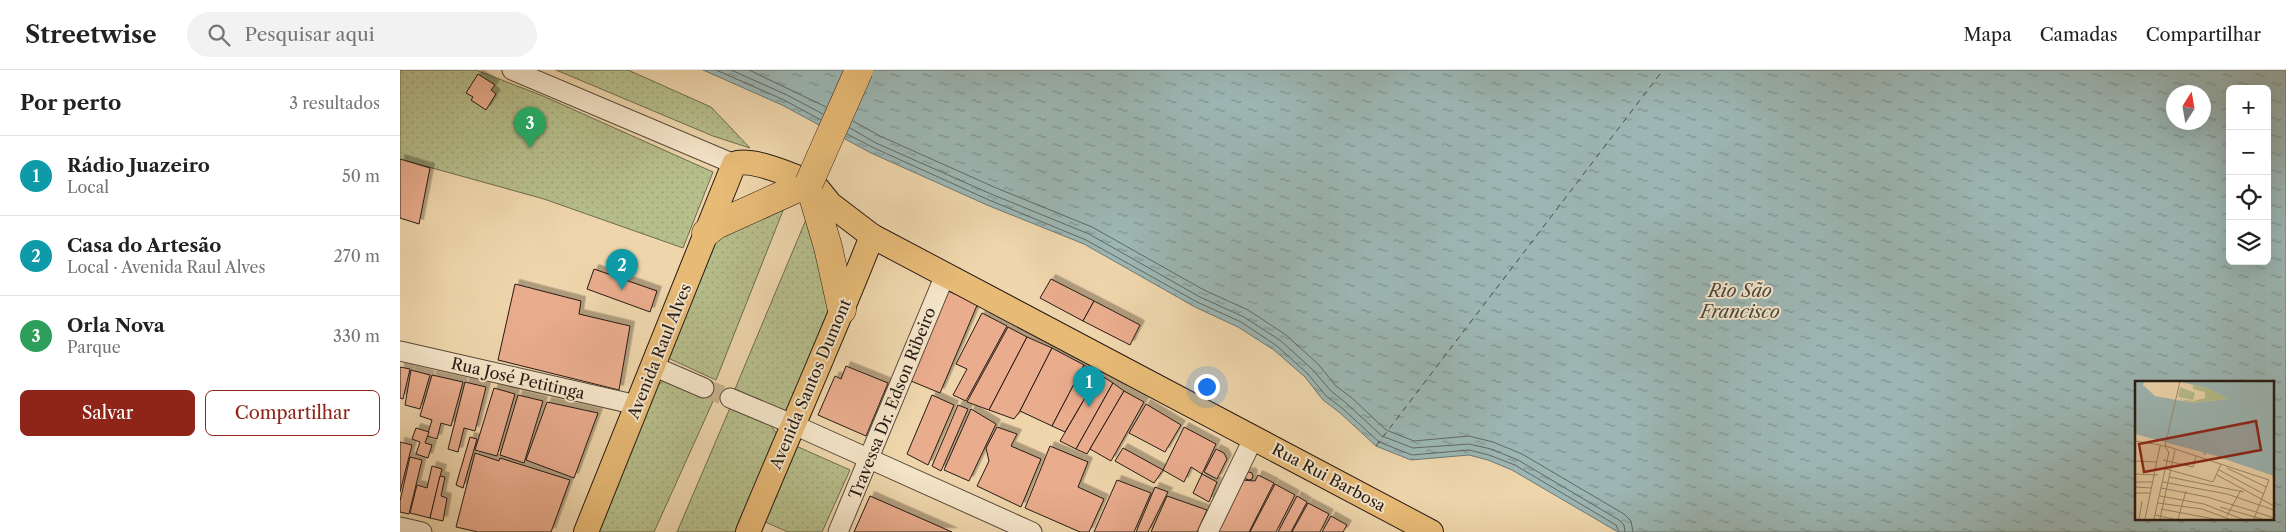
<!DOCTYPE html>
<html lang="pt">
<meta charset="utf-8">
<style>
body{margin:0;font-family:"Libre Caslon Text",serif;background:#f2f2f2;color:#222}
.controls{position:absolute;right:15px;top:15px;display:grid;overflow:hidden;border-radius:8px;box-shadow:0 5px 20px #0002}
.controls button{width:45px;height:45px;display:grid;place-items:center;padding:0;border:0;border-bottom:1px solid #e0e0e0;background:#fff;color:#222;font:25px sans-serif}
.compass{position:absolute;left:1766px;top:15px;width:45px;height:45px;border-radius:50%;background:#fff;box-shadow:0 5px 20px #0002;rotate:11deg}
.you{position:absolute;left:806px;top:316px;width:18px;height:18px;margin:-12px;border:4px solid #fff;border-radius:50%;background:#1a73e8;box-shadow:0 0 0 8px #1a73e833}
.badge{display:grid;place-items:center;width:32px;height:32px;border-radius:50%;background:#8f2418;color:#fff;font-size:16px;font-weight:700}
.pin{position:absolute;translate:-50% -41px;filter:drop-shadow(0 1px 2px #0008)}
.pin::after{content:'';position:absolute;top:26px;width:18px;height:15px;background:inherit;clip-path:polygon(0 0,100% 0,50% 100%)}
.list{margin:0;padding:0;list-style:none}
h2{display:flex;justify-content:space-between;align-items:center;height:65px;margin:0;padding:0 20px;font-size:21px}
h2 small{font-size:16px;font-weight:400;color:#767676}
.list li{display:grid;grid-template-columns:32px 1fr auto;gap:15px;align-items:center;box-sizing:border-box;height:80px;padding:0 20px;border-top:1px solid #e0e0e0}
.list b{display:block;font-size:19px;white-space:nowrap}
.list p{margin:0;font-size:16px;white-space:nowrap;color:#767676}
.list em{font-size:16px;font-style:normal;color:#767676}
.actions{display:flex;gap:10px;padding:15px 20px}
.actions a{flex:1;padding:11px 0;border:1px solid #8f2418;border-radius:8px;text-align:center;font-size:18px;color:#8f2418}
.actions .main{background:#8f2418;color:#fff}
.icon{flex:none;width:28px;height:28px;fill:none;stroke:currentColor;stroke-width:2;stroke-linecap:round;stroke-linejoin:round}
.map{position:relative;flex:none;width:1886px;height:462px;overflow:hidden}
header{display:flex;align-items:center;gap:30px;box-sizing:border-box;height:70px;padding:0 25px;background:#fff;border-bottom:1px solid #e0e0e0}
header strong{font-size:24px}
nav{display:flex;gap:28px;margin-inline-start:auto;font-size:18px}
.search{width:350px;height:45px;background:#f2f2f2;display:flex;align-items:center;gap:12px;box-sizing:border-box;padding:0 18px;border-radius:28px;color:#767676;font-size:19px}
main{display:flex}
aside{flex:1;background:#fff}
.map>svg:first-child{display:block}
.park{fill:url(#park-dots);stroke:#6e6c50}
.water{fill:url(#water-ripples);stroke:#6d7874;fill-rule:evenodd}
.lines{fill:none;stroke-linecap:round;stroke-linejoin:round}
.shore{stroke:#616864;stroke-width:1}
.ferry{stroke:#494944;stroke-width:1;stroke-dasharray:6 5;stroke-linecap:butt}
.building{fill:#e9ac8d;stroke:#261a15;filter:url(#shadow)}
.minor-tunnel{stroke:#c6b08d;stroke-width:19;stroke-dasharray:19 9;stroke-linecap:butt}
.minor-casing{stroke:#58493a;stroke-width:21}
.major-casing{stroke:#261a15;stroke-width:26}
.highway-casing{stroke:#261a15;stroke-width:29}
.minor{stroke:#f4e4c8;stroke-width:19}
.major{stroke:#e7ba76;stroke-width:24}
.highway{stroke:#e7ba76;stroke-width:28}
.highway-bridge-casing{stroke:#261a15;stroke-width:29;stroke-linecap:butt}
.highway-bridge{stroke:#e7ba76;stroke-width:28}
.labels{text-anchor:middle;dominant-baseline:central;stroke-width:4;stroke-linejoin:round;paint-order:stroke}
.street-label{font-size:16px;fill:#261a15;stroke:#f4e4c8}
.water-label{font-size:18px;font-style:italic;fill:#494944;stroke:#f4e4c8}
.inset-river{fill:none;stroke:#9cb6b3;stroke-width:2.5}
.inset-road{fill:none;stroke:#9e8a6f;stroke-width:1}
.view{fill:#8f2418;fill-opacity:0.15;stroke:#8f2418;stroke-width:2.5}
.inset-edge{fill:none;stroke:#261a15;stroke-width:2.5}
</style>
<header>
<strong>Streetwise</strong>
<div class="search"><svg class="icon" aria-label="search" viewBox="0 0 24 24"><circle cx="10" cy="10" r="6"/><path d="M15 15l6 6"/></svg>Pesquisar aqui</div>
<nav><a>Mapa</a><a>Camadas</a><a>Compartilhar</a></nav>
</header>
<main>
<aside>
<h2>Por perto<small>3 resultados</small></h2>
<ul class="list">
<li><span class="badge" style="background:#0f9aa8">1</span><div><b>Rádio Juazeiro</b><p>Local</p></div><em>50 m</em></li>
<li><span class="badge" style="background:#0f9aa8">2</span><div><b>Casa do Artesão</b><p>Local · Avenida Raul Alves</p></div><em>270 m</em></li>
<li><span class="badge" style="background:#2e9e5b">3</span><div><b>Orla Nova</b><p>Parque</p></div><em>330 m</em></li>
</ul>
<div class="actions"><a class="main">Salvar</a><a>Compartilhar</a></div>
</aside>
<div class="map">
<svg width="1886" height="462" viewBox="0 0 1886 462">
<defs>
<pattern id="park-dots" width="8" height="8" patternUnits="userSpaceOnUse" patternTransform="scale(1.25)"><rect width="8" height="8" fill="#b6be8b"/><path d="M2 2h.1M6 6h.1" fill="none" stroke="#9ca377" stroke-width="1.8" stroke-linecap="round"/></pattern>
<pattern id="water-ripples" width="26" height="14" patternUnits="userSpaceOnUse" patternTransform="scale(1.25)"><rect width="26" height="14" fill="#9cb6b3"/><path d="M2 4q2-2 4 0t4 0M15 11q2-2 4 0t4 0" fill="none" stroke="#7f9390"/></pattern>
<filter id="shadow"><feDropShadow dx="4.5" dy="-4.5" stdDeviation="0" flood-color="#0004"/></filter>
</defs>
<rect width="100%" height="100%" fill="#eed5ab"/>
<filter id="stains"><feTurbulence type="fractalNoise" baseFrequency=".004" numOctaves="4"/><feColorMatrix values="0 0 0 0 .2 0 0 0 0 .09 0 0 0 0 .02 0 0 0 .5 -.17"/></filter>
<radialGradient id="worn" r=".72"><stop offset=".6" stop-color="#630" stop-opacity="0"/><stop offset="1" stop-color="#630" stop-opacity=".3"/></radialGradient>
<g class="park">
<polygon points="0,0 76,0 143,26 313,102 283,178 144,129 0,89"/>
<polygon points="156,0 228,0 311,37 350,78 313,66"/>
<polygon points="388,128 316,310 268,288 316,171"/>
<polygon points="410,140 436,236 391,344 335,319"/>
<polygon points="275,310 315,327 254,462 193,462 251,321 263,311"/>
<polygon points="330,338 369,353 377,364 341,462 277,462"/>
<polygon points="396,376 450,400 422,462 388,462 363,451"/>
</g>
<path class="water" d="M303,0H1886V462H1218L1112,400L1088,390L1069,385L1011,390L976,376L939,342L923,330L905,307L874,280L838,257L795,237L684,174L587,135L471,83L382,35ZM1830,19H1867V191H1830ZM1774,22H1804V52H1774ZM1736,312H1872V448H1736Z"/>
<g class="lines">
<g class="shore">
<polyline points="316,0 384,30 421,50"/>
<polyline points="331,0 387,25 423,44"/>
<polyline points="349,0 426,37"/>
<polyline points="453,51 480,66 594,117 692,157 804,220 848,240 886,265 918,294 936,316 952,328 986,360 1014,371 1069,366 1093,372 1122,384 1224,444 1231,451 1233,462"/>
<polyline points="450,58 476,73 591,124 689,164 800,227 844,247 881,271 912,299 931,321 946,333 982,366 1013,378 1069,374 1091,379 1118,390 1219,450 1224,455 1225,462"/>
<polyline points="447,64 474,78 589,130 686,170 797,232 841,252 877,276 908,304 926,326 942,338 979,372 1012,385 1069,380 1089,385 1115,395 1216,455 1219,462"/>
</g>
<polyline class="ferry" points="976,376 1263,0"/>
</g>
<g class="building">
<polygon points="78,4 95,15 91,20 96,24 86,40 71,30 73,27 66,23"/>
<polygon points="0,89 30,98 19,154 0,148"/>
<polygon points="194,199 257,221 250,242 187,219"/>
<polygon points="651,209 694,231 683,251 640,228"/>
<polygon points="115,214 181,231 179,244 230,256 219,320 98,290"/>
<polygon points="548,221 578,233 540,323 511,311"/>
<polygon points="694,231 740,255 730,275 683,251"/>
<polygon points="582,243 607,256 566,331 553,325 567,299 556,294"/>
<polygon points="608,257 627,267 589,340 567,332"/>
<polygon points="627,267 652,278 620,341 614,349 589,340"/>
<polygon points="652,278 684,295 652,356 620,341"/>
<polygon points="684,295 699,304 665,362 652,356"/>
<polygon points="446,296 488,313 466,366 418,345 435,306 441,309"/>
<polygon points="0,297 10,299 3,329 0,328"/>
<polygon points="11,300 30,305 20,339 5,335"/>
<polygon points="699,304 713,313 676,379 660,371"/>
<polygon points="32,305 63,312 51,356 41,353 37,369 27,366 32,350 20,346"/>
<polygon points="65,312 86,317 75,361 64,358 58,382 48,379"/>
<polygon points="713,313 724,321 687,384 676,379"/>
<polygon points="94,318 115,324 97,386 75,380"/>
<polygon points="724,321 744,332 711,391 690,379"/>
<polygon points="118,325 143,331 124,393 100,385"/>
<polygon points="532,325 554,335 528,395 507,384"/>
<polygon points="147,332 198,343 174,408 126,390"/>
<polygon points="746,334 781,355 765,382 729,363"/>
<polygon points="558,335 568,339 541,401 532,396"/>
<polygon points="571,339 596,354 569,411 544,400"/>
<polygon points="597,357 617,364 611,376 641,389 621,437 577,416 589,391 586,378"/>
<polygon points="784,357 816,374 802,404 791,397 784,412 763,400"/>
<polygon points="16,358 29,362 25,373 32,375 28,388 16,384 20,372 12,369"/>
<polygon points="70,367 77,369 63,418 56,415"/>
<polygon points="0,372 12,375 0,422"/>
<polygon points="650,376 688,392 678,417 704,429 689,462 680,462 625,438"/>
<polygon points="723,378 763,400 754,413 715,391"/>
<polygon points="816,379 824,383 827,389 817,409 804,402"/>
<polygon points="75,383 99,391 100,388 170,410 151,462 78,462 56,457"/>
<polygon points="10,387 22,390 9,444 0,442 0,431"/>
<polygon points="32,396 42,399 30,448 10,443 17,415 27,418"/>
<circle cx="849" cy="406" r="4"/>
<polygon points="802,404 817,412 809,432 793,423"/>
<polygon points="858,405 874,413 849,462 817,462 842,410 855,411"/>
<polygon points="40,406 45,407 41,426 47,428 43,451 30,448"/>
<polygon points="717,410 751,423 734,462 694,462"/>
<polygon points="875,414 895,425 876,462 850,462"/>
<polygon points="755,417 768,422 748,462 736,462"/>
<polygon points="470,426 552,462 454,462"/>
<polygon points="767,426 807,440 797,462 751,462"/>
<polygon points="897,426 907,432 891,462 878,462"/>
<polygon points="908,433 929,444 920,462 892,462"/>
<polygon points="931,446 947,455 943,462 922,462"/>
</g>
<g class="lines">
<polyline class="minor-tunnel" points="304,318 330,328"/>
<g class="minor-casing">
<g id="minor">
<polyline points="112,0 334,94"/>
<polyline points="0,281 237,335"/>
<polyline points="253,296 304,318"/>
<polyline points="330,328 392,354 632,462"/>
<polyline points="0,457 22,462"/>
<polyline points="438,462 545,205"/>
<polyline points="808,462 854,367"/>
</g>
</g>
<g class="major-casing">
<g id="major">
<polyline points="417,118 430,134 472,166 1031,462"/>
<path d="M186,462L334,94C352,87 396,107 413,114"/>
<path d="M348,462C389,363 433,265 472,166"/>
</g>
</g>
<g class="highway-casing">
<polyline id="highway" points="306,163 316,155 409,113 428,177 442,240"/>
</g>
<use href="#minor" class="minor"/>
<use href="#major" class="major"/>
<use href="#highway" class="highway"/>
<g class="highway-bridge-casing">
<polyline id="highway-bridge" points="409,113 459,0"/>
</g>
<use href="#highway-bridge" class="highway-bridge"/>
</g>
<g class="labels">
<g class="street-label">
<text transform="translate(259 281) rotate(-68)">Avenida Raul Alves</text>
<text transform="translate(118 308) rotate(13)">Rua José Petitinga</text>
<text transform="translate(410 314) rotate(-67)">Avenida Santos Dumont</text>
<text transform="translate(492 333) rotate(-68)">Travessa Dr. Edson Ribeiro</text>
<text transform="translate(929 407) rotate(28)">Rua Rui Barbosa</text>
</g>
<g class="water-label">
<text x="1340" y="221">Rio São<tspan x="1340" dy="21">Francisco</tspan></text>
</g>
</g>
<g transform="translate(1735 311)">
<rect width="139" height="139" fill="#eed5ab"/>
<path d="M58,4L75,8L93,18L56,22L43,18L58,20L70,17V11L58,8Z" fill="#b6be8b"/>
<path d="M45,6L60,12L58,19L43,16Z" fill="#b6be8b"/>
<path d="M0,0H10L8,4L20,15L58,22L93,18L75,8L42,0H139V95L78,74L0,53Z" fill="#9cb6b3"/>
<path class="inset-river" d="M69,74L96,20L99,0"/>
<path class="inset-road" d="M0,60L26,64M31,65L134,99L119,138M34,72L30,65L45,0M28,79L58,86L61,75M0,80L22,81M92,87L131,106M31,88L78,101L86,83M84,89L129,113M0,93L23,94M82,94L139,125M34,96L109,111M0,101H18M28,101L92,113L139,129M0,106L17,107M26,107L72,116L121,131M0,112H16M25,115L69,123L107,138M23,122L67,128L94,138M85,126L127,138M26,128L79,138M121,131L139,137M20,134L38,138M92,135L106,109M4,138L7,120M10,138L25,65H31M19,138L34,71M25,138L40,69M43,138L51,110"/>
<path class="view" d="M121,40L126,69L9,91L4,63Z"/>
<rect width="139" height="139" class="inset-edge"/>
</g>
<rect width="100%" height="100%" filter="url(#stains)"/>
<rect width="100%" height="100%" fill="url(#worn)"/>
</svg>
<div class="controls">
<button>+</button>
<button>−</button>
<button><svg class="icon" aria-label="locate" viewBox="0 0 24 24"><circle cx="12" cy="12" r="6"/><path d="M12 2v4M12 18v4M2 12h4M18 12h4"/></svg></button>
<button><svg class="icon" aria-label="layers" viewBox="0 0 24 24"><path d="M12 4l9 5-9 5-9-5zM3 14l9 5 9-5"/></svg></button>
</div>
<svg class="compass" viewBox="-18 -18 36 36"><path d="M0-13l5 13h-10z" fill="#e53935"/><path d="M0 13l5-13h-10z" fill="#767676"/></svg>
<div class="you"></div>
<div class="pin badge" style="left:689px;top:337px;background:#0f9aa8">1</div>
<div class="pin badge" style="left:222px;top:220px;background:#0f9aa8">2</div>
<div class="pin badge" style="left:130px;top:78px;background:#2e9e5b">3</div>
</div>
</main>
